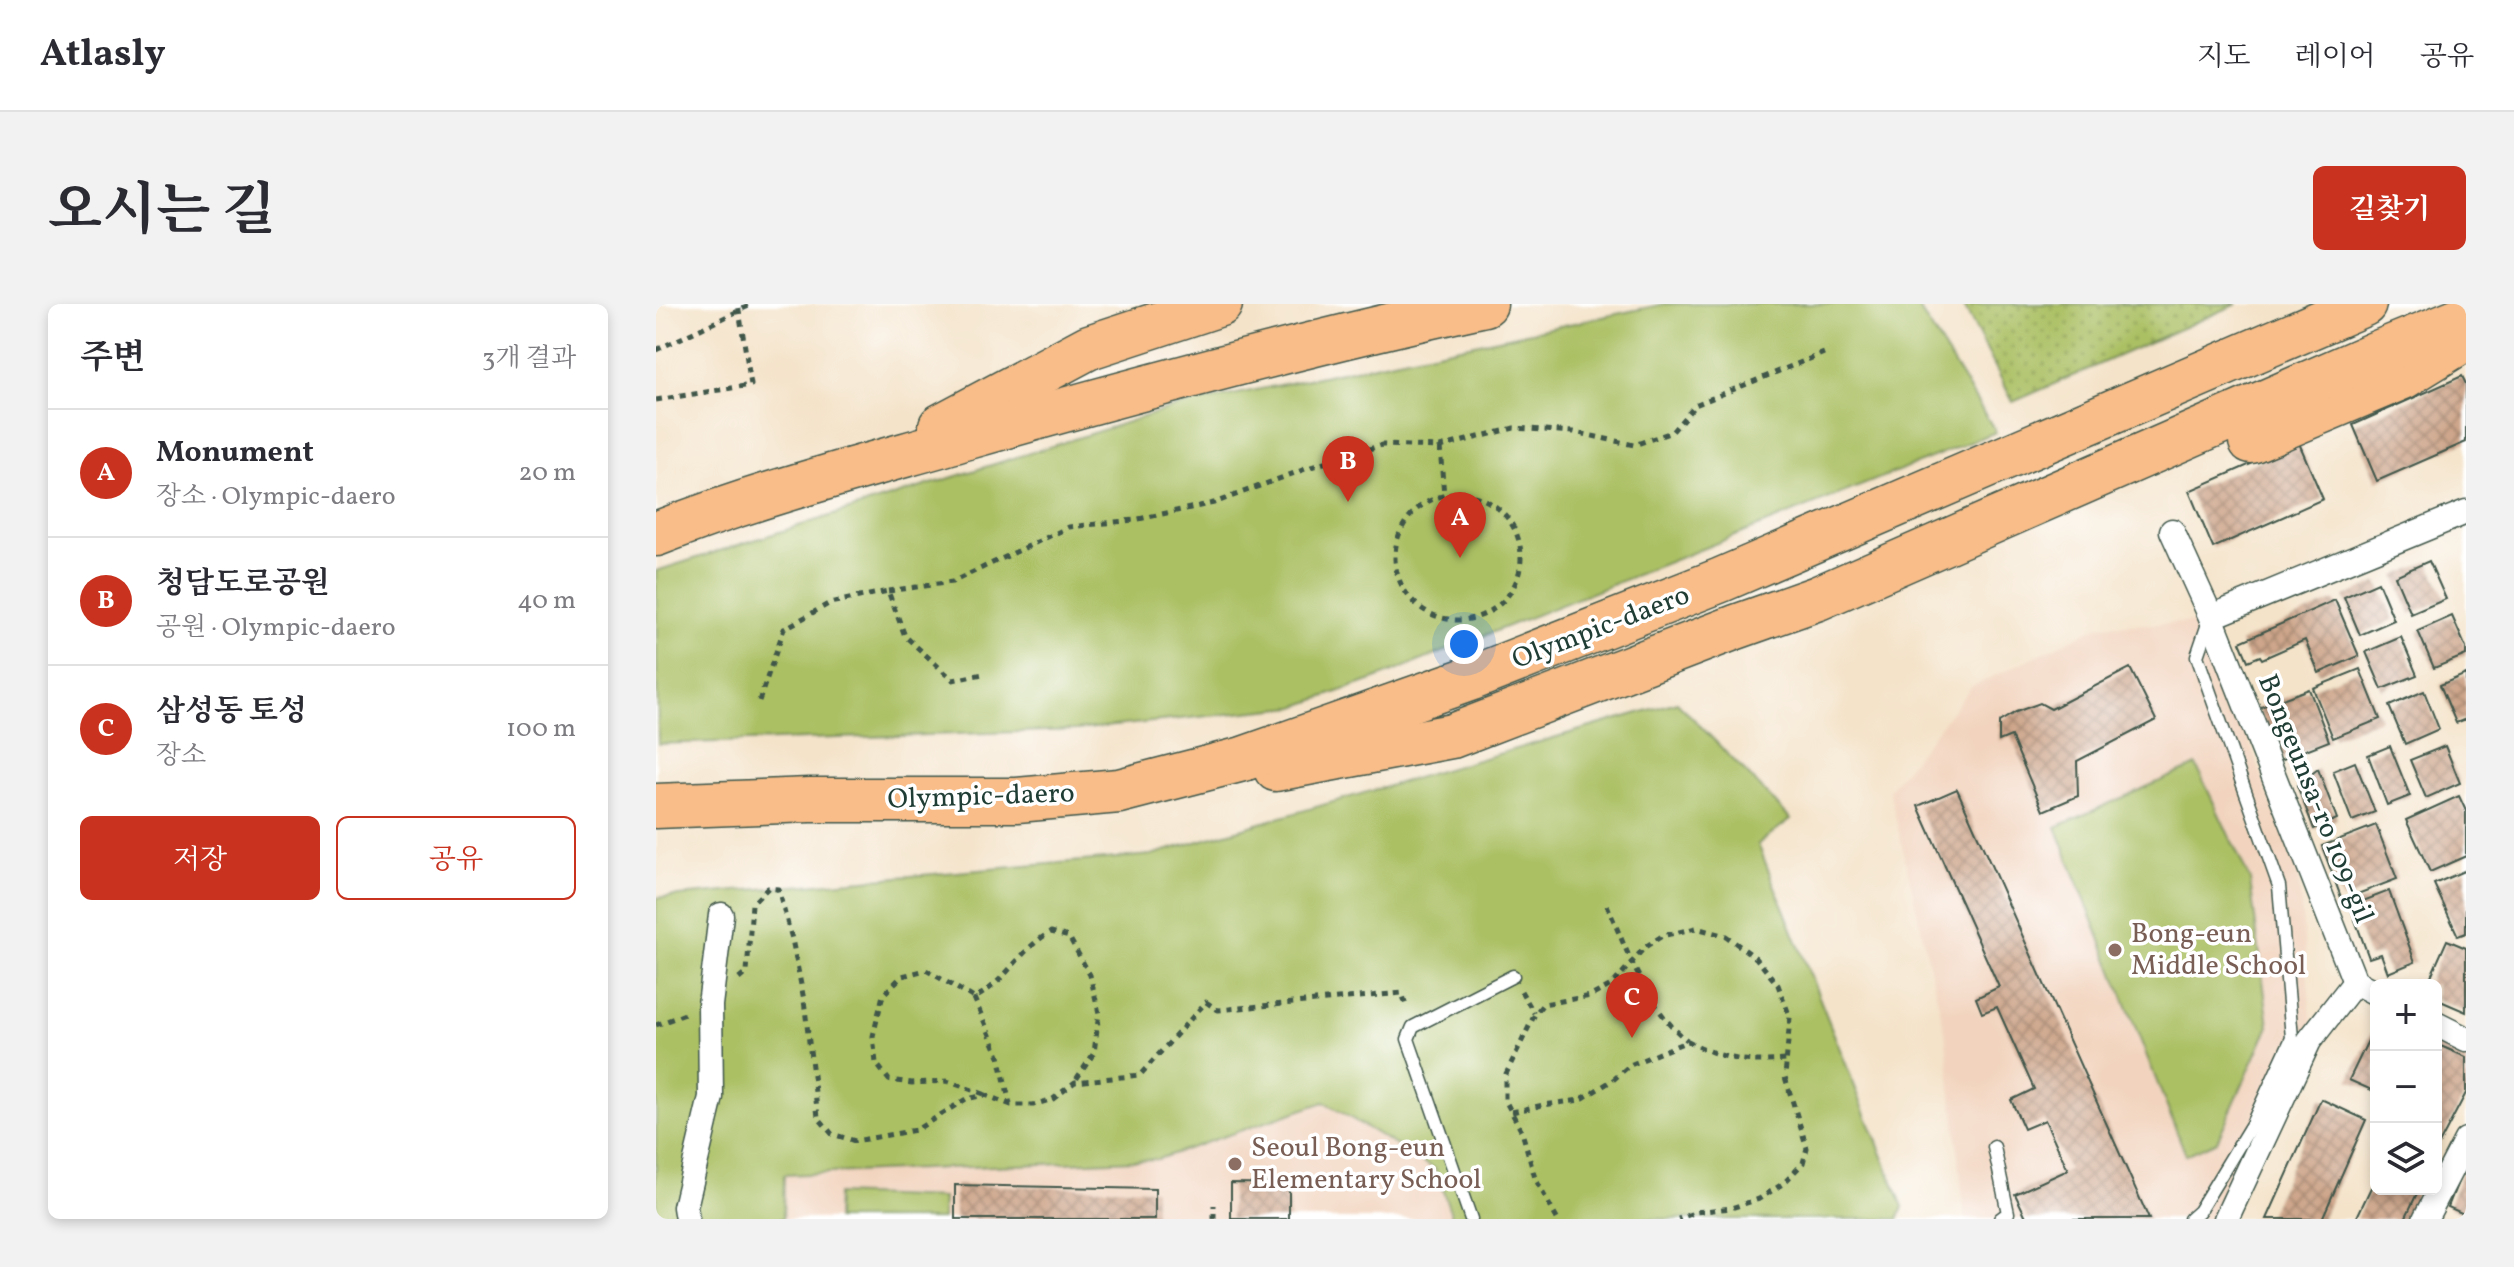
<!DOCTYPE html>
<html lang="ko">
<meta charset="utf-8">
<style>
body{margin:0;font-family:Vollkorn,"Noto Serif KR",serif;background:#f2f2f3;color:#2b2b33}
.controls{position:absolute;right:24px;bottom:24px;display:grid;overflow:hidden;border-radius:12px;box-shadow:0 4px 12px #0003}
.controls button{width:72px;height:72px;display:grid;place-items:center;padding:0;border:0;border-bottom:2px solid #e1e1e2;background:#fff;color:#2b2b33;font:40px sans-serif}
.you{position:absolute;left:808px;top:340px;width:28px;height:28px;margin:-20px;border:6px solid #fff;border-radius:50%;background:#1a73e8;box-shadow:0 0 0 12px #1a73e833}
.badge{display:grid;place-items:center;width:52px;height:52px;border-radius:50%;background:#c8321e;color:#fff;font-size:26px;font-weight:700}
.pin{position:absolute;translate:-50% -66px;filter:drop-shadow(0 2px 4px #0008)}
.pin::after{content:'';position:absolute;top:42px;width:28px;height:24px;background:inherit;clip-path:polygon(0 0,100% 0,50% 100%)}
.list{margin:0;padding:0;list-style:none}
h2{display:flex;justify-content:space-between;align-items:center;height:104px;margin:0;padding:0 32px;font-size:34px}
h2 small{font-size:26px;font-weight:400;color:#7c7c81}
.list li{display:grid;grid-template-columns:52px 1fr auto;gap:24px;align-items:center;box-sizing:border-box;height:128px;padding:0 32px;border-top:2px solid #e1e1e2}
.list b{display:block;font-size:30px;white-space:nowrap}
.list p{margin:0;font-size:26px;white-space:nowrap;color:#7c7c81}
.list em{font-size:26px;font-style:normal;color:#7c7c81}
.actions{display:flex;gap:16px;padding:24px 32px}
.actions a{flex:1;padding:18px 0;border:2px solid #c8321e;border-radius:12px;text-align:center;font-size:28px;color:#c8321e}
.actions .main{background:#c8321e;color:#fff}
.icon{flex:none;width:44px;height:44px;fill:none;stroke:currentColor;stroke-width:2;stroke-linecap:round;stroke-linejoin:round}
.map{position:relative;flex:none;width:1810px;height:915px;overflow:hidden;border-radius:12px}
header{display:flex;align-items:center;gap:48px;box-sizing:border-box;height:112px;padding:0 40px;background:#fff;border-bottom:2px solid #e1e1e2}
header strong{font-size:38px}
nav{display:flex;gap:44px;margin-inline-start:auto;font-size:28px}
.intro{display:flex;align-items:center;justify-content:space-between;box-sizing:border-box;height:192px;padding:0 48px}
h1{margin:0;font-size:56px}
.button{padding:20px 36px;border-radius:12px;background:#c8321e;color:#fff;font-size:28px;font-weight:700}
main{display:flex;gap:48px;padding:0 48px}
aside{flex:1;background:#fff;border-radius:12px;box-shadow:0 4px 12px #0003}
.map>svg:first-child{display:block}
.built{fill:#f2d4be}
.grass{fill:url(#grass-dots);stroke:#657e4c;stroke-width:2}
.park{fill:#abc064;stroke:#657e4c;stroke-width:2}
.building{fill:url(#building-cross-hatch)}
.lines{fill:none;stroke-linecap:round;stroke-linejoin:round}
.lane-casing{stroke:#3f564a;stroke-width:15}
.street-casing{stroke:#3f564a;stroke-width:27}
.highway-casing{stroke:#3f564a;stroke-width:47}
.path{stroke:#3f564a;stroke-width:5;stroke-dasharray:6 6;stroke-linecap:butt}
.lane{stroke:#fff;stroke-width:12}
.street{stroke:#fff;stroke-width:24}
.highway{stroke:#f8bd89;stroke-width:44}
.education-dot{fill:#8d6e63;stroke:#fff;stroke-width:3}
.labels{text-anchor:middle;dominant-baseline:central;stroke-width:7;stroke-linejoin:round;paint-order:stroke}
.street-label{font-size:28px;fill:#1f3d34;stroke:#fff}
.education-label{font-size:28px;fill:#785e54;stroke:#fff;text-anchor:start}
</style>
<header>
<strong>Atlasly</strong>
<nav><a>지도</a><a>레이어</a><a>공유</a></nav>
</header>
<div class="intro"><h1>오시는 길</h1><a class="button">길찾기</a></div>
<main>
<aside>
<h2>주변<small>3개 결과</small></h2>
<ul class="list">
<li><span class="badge">A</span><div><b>Monument</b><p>장소 · Olympic-daero</p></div><em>20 m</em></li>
<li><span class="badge">B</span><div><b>청담도로공원</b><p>공원 · Olympic-daero</p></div><em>40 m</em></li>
<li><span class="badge">C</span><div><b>삼성동 토성</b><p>장소</p></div><em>100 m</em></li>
</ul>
<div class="actions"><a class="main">저장</a><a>공유</a></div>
</aside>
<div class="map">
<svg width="1810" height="915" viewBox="0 0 1810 915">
<defs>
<pattern id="grass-dots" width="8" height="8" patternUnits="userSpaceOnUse" patternTransform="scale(2)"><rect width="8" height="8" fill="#abc064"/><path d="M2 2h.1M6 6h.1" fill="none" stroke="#8b9d53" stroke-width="1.8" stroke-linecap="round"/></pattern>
<pattern id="building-cross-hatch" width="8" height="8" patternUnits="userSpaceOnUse" patternTransform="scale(2)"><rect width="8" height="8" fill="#cea68b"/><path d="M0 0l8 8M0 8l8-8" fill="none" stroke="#a78872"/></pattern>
</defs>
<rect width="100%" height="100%" fill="#fff"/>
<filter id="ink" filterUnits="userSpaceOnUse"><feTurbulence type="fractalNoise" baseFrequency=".0125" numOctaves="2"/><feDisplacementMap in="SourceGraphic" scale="16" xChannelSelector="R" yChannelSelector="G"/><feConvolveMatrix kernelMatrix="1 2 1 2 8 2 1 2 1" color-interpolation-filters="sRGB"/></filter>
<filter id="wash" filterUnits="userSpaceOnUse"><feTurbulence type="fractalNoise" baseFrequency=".006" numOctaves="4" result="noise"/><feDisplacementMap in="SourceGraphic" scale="32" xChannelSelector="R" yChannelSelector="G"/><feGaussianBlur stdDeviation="1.8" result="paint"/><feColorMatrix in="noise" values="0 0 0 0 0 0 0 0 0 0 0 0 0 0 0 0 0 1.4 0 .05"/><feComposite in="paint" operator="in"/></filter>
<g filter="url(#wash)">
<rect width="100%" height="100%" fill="#f4e3c9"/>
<g class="built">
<polygon points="1548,318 1642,567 1656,725 1569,915 1309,915 1289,728 1233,486 1315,383 1443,322"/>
<polygon points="668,797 779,865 797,915 127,915 127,871 501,855"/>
</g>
<polygon class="grass" points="1307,0 1581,0 1357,98"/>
<g class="park">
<polygon points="1008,0 1260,0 1340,128 719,375 639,403 420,426 2,440 0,267 519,103"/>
<polygon points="1021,398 1135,515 1102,540 1247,903 1242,915 797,915 779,865 668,798 502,855 128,871 127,915 0,915 0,594 495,551"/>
<polygon points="1540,461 1594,576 1613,722 1561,837 1530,851 1400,523"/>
<polygon points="181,890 287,894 286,915 180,915"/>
</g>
<g id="blocks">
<g class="building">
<polygon points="1806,72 1810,80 1810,138 1721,177 1697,121"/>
<polygon points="1643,139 1667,195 1557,244 1533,187"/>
<polygon points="1773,257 1790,295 1755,310 1739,272"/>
<polygon points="1722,278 1738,316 1704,331 1688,293"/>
<polygon points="1679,296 1703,352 1663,369 1649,336 1606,355 1604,352 1592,357 1584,338"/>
<polygon points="1796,312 1810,344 1810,351 1778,364 1762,327"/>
<polygon points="1745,333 1761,371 1726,385 1710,348"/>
<polygon points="1474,364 1500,416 1421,457 1422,492 1387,507 1355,432 1343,437 1343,418 1360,408 1384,399 1395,405"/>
<polygon points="1704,365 1724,415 1677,434 1657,384"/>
<polygon points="1810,370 1810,415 1800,419 1784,381"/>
<polygon points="1653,385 1673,437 1622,457 1602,404"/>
<polygon points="1768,387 1783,425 1749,440 1733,402"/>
<polygon points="1734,442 1754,492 1731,501 1712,451"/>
<polygon points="1789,442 1804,479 1770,494 1754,456"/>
<polygon points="1699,458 1719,508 1696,517 1677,467"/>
<polygon points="1662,465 1681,515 1658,525 1641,481"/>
<polygon points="1301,485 1493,915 1371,915 1359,890 1412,866 1389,816 1368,825 1355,796 1378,785 1341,703 1326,709 1320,694 1343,683 1262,502"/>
<polygon points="1803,492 1810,507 1810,552 1774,568 1750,516"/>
<polygon points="1720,521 1741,575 1686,596 1666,542"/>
<polygon points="1810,566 1810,629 1802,632 1778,580"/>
<polygon points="1733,587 1759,658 1732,669 1725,650 1713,654 1694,602"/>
<polygon points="1791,636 1810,644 1810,708 1780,695 1780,681 1771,681"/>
<polygon points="1720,720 1720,788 1693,776"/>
<polygon points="1780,740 1810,753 1810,789 1780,846"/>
<polygon points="1665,795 1710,816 1666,915 1611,915"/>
<polygon points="1810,858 1810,911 1792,903"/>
<polygon points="1720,873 1720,885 1763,885 1749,915 1700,915"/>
<polygon points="575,879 633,880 633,915 575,915"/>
<polygon points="299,881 499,885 499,915 299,915"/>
</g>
</g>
</g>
<g filter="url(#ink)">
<use href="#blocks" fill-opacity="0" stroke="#3f564a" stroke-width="2"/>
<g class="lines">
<g class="lane-casing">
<g id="lane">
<polyline points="1338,843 1352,909 1344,915"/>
<polyline points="815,915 752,735 757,723 857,672"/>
<polyline points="1534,915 1543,907 1596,820 1636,734 1623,582 1541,352 1554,314"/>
</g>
</g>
<g class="street-casing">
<g id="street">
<polyline points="1516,227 1555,313 1699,678 1720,689"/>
<polyline points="1555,313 1810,208"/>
<polyline points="1780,720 1810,735"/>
<polyline points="31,915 29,903 55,793 54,701 65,611"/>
<polyline points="1570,915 1653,737 1699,678"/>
<polyline points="1769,915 1810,836"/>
</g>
</g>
<g class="highway-casing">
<g id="highway">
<polyline points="285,122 433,43 564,0"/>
<polyline points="1595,137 1747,73 1804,38"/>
<path d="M0,230C102,190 208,163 312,133C484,84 655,38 829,0"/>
<polyline points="620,465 796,432 1080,323 1162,294 1719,50 1810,13"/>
<polyline points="0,502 154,496 361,496 463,487 587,455 816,374 1065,276 1708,0"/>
</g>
</g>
<g class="path">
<polyline points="0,46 97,0"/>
<polyline points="0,96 95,81 82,0"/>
<polyline points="784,143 788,191"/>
<circle cx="802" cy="253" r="63"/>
<polyline points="232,287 296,278 413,223 478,216 558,199 652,164 726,141 784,143 858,124 918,128 978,141 1016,128 1039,101 1168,49"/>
<polyline points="103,397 128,325 174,299 232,287 249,332 297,376 327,370"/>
<path d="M951,601C970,645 992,706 1031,736"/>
<polyline points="83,675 91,668 96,600 112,584 122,585 136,635 148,696 162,813 176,830 199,837 260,826 310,795 329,791 355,801 377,801 397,795 419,778 484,771 550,698 562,706 746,689 751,704"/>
<polyline points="865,687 878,709"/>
<polyline points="318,694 343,752 354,800"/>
<polyline points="0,721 29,710"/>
<path d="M328,790L291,777L256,779L233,776L220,759L217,732L227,691L246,672L270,666L318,694C349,680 364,644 395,628L413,633L434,671L443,709L438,749L419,777"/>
<path d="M856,808L887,801L924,796L957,776L974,761L1032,737C1069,756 1088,759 1130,756"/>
<polyline points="558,915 558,901"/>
<polyline points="901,915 879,874 866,828 849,796 849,772 879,710 887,700 935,692 957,680 989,643 1006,632 1040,624 1070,632 1100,654 1122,681 1134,713 1129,773 1151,844 1147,859 1128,879 1103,895 1075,904 1040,908 1022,915"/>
</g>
<use href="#lane" class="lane"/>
<use href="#street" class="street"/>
<use href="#highway" class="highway"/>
</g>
</g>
<g class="education-dot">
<circle cx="1459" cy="646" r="8"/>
<circle cx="579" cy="860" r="8"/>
</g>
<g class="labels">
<g class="street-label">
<text transform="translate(945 324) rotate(-21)">Olympic-daero</text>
<text transform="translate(325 493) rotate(-2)">Olympic-daero</text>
<text transform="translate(1659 495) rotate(68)">Bongeunsa-ro 109-gil</text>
</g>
<g class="education-label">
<text x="1475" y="630">Bong-eun<tspan x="1475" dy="32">Middle School</tspan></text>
<text x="595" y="844">Seoul Bong-eun<tspan x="595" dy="32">Elementary School</tspan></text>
</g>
</g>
</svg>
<div class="controls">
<button>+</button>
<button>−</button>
<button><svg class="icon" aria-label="layers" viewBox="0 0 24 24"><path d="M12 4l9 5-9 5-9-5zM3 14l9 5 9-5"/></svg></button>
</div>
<div class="you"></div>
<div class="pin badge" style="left:804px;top:254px">A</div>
<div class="pin badge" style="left:692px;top:198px">B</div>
<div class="pin badge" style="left:976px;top:734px">C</div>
</div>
</main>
